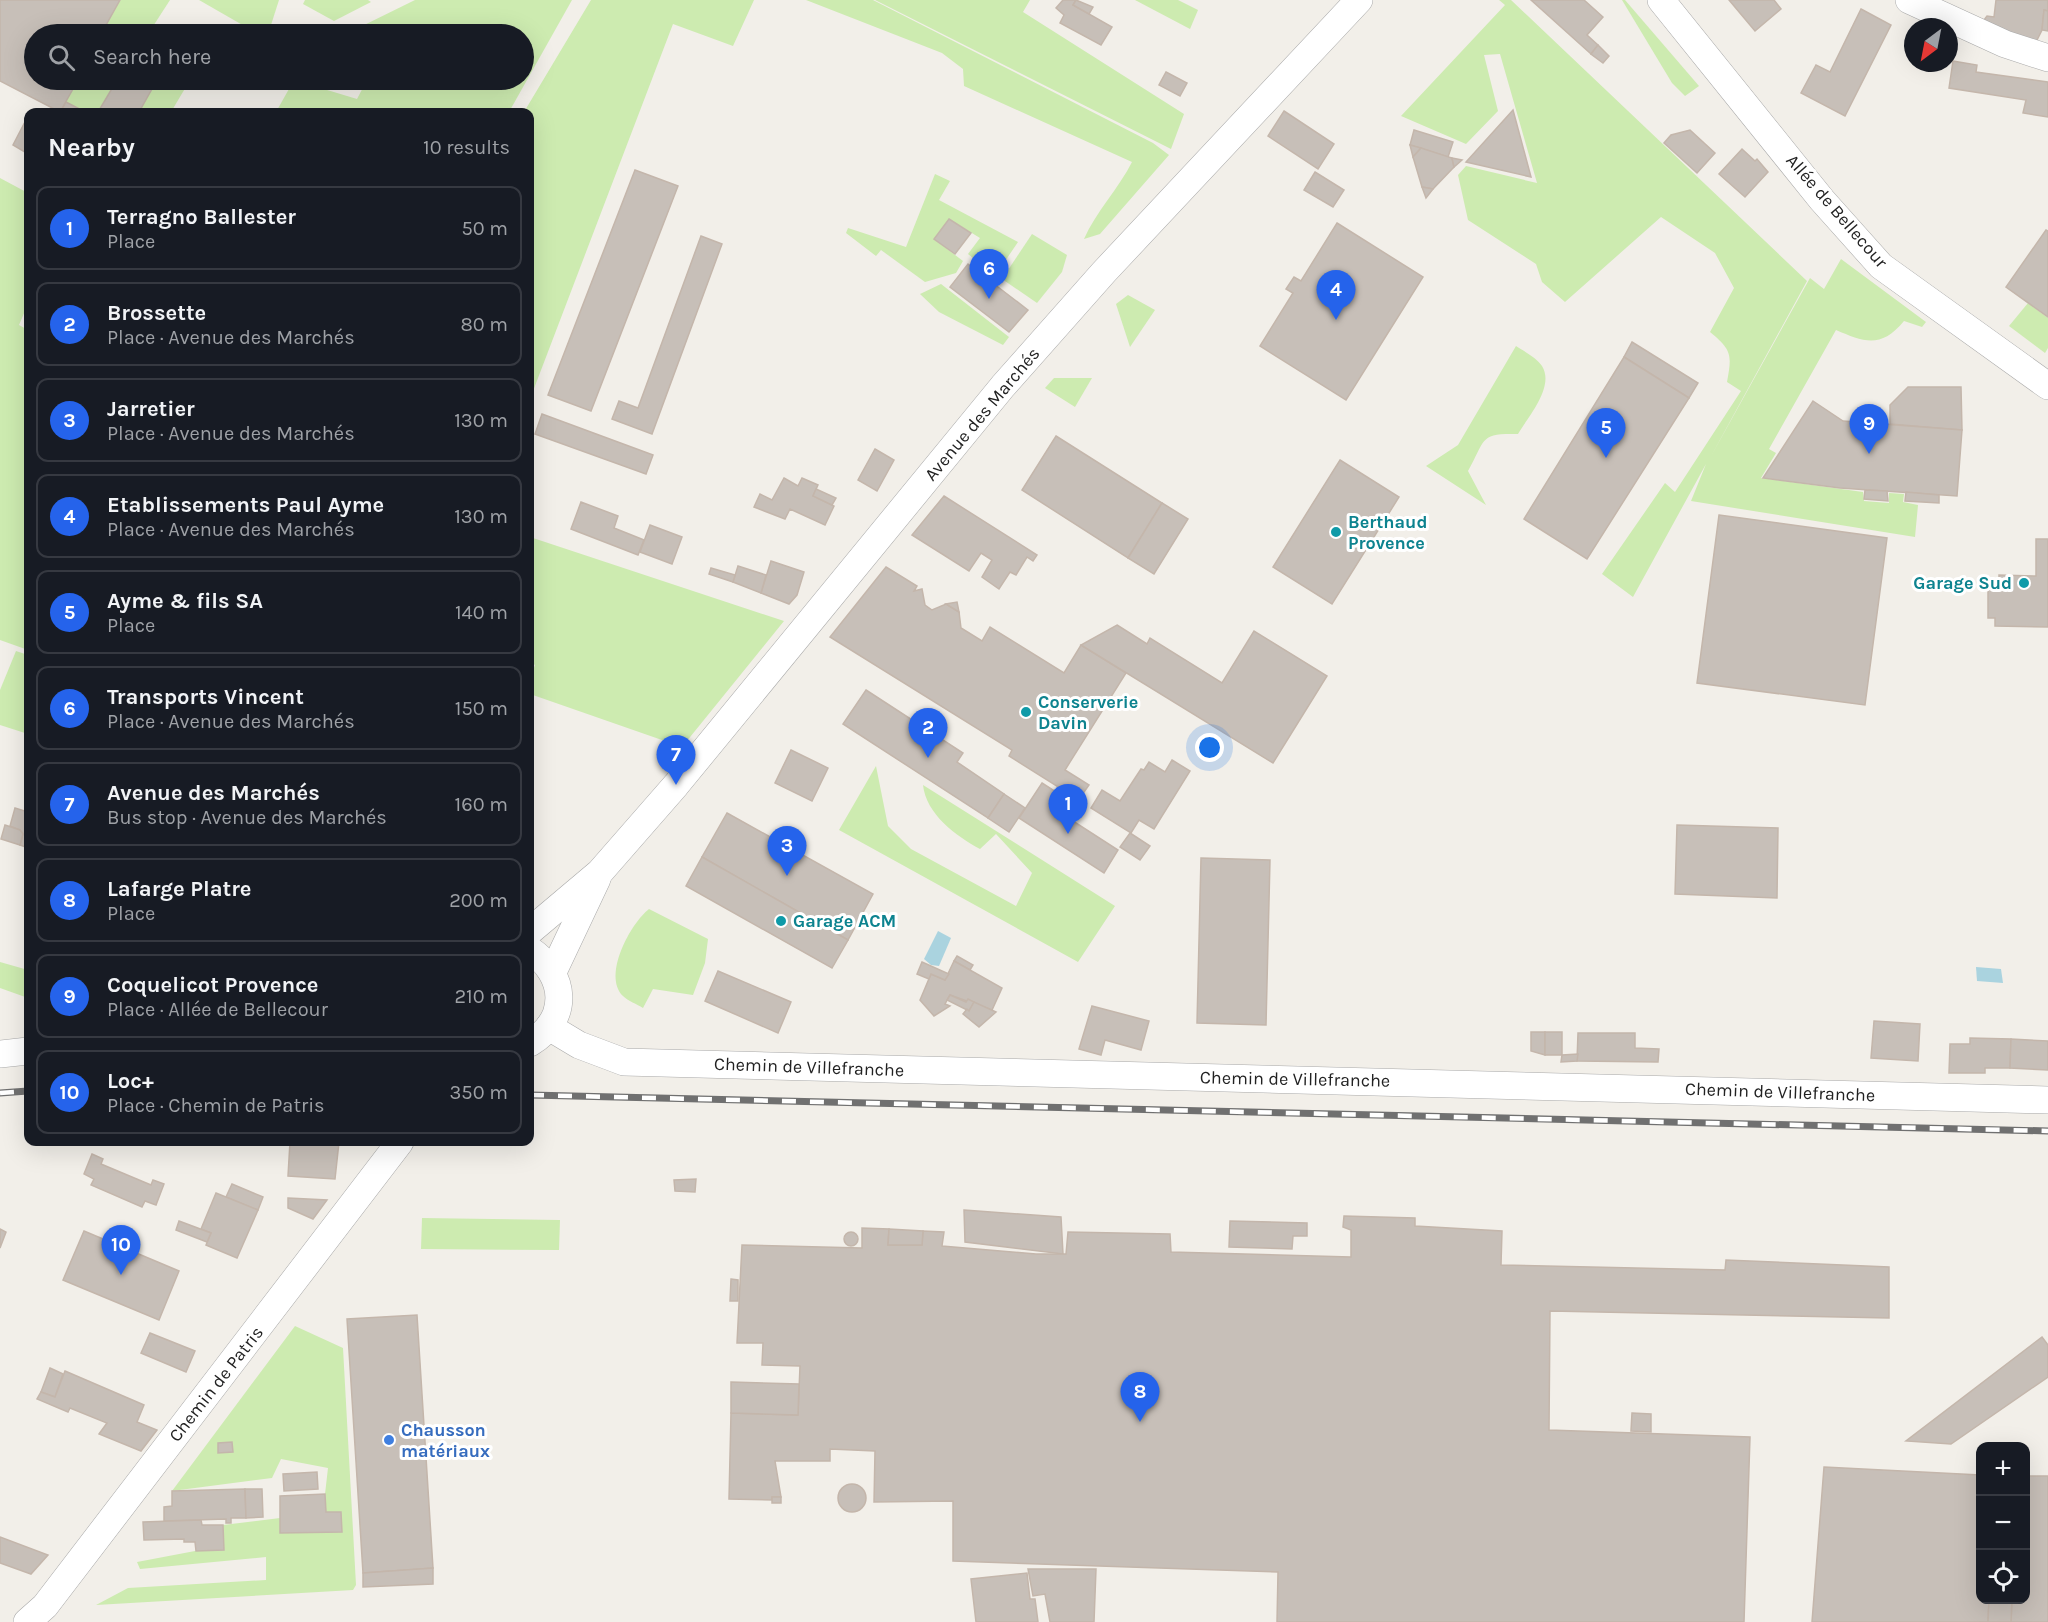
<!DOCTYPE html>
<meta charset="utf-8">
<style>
body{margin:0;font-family:Karla,sans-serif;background:#20242c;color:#f1f3f6}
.controls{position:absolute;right:18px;bottom:18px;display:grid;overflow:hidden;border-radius:12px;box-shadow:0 6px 24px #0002}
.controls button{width:54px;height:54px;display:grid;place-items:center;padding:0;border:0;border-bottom:2px solid #363941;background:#171b24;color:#f1f3f6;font:30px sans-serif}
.compass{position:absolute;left:1904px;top:18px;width:54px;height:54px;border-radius:50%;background:#171b24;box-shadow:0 6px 24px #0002;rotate:212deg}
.you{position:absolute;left:1210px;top:748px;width:21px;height:21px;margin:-15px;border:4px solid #fff;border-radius:50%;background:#1a73e8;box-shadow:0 0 0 9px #1a73e833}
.badge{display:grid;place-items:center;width:39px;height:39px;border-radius:50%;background:#2563eb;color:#fff;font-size:20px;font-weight:700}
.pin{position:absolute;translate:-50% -50px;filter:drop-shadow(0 2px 3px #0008)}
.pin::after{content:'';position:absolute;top:32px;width:21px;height:18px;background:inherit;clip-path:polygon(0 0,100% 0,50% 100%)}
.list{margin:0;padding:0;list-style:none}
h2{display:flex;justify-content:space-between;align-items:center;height:78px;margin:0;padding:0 24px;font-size:26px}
h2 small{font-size:20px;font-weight:400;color:#9ea1a6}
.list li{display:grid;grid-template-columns:39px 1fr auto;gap:18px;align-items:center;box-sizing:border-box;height:84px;margin:0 12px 12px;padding:0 12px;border:2px solid #363941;border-radius:12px}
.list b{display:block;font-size:22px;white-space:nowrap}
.list p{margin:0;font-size:20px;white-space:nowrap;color:#9ea1a6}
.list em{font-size:20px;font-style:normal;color:#9ea1a6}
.icon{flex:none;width:33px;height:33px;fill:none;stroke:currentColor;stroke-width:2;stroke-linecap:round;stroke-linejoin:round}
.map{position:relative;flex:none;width:2048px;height:1622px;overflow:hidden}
.search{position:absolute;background:#171b24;box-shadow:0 6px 24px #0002;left:24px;top:24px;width:510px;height:66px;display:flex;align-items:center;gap:15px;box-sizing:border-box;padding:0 21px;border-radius:33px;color:#9ea1a6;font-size:22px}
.panel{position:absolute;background:#171b24;box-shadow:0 6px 24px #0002;left:24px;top:108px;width:510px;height:1038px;border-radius:12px}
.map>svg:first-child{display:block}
.grass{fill:#cdebb0}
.water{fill:#aad3df}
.building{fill:#c7bfb8;stroke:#c4b6ab;stroke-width:1.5}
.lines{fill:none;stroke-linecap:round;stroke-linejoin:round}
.minor-casing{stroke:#a9a9a9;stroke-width:28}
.minor{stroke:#fff;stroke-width:27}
.rail-casing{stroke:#707070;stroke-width:7}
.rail{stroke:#fff;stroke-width:4.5;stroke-dasharray:14;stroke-linecap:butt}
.culture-dot{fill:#0f9aa8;stroke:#fff;stroke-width:2}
.shop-dot{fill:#3f7fe0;stroke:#fff;stroke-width:2}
.labels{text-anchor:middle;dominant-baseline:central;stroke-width:6;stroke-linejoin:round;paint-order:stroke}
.street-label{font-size:18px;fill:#222;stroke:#fff}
.culture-label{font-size:18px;font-weight:bold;fill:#0d838f;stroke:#fff;text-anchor:start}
.shop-label{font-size:18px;font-weight:bold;fill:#366cbe;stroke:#fff;text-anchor:start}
</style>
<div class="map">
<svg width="2048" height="1622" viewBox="0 0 2048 1622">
<rect width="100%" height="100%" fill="#f2efe9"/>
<g class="grass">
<polygon points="120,0 170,0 148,34 101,34"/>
<polygon points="199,0 279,0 271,25 263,34 258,34"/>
<polygon points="305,0 368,0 371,2 334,21 303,4"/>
<polygon points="415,0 572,0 509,112 276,112 294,80 357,99 367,80 524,80 524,34 359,34 352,31"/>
<polygon points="591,0 754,0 733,46 673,24 530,399 530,112 524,112"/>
<path d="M806,0H873L1153,143L1169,155L1100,234L1084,239C1095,213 1119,188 1132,162L964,86L963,69L942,53Z"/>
<polygon points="875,0 1030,0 1023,12 1184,114 1171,149"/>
<polygon points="1135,0 1178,0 1198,10 1190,29"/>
<path d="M1499,0H1511L1807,281L1710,458L1810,278L1824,289L1841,259L1926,322L1922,327L1904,321C1881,349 1864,342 1836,330L1769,449L1776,453L1761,478L1863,492L1864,501L1889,503V493L1904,494L1903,502L1918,505L1915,537L1691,501L1706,464L1633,597L1602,574L1665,483L1675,492L1741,391L1727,382C1732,355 1732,350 1710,332L1734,288L1715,253L1661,217L1565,302L1542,282L1536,264L1468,220L1458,175L1466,166L1537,183L1500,54L1484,55L1498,111L1466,144L1401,116L1505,5Z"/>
<polygon points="1622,0 1625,0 1699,86 1685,96 1672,83"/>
<polygon points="78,80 117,80 98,112 85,112 66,102"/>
<polygon points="157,80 190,80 171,112 139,112"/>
<polygon points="935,174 950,181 939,200 1018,242 995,276 968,254 980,238 949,219 934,239 963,261 956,273 925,282 881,250 876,256 846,233 848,228 906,247"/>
<polygon points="0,178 28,193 28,304 19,325 28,330 28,650 0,640"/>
<polygon points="1032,234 1067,255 1062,272 1037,303 1002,279"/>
<polygon points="941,284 1009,337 1003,345 939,312 920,294"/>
<polygon points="1128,295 1155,310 1130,347 1116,304"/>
<polygon points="2028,303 2048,318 2048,348 2045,353 2009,326"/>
<path d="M1516,346C1524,351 1537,358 1542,366C1555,387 1528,417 1518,434C1479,433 1486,439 1468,471L1486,505L1426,466L1458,445Z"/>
<polygon points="1054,378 1092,378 1075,407 1045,388"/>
<polygon points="530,537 784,621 682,747 530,694 530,679 535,665 530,662"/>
<polygon points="16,651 28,655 28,734 0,725 0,690"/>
<path d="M876,766L888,826L911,849L1016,906L1032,873L996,834L980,849C956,836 926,814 923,785L1115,906L1078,962L839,830Z"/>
<path d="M649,909L708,939L705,963L693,995L653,989L643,1008C637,1004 628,1001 623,996C602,975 631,923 649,909Z"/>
<polygon points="0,962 28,970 28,998 0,988"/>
<polygon points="422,1218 560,1220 559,1250 421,1249"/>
<polygon points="295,1326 343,1348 356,1585 353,1590 96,1605 128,1588 266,1580 266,1557 140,1569 137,1562 195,1551 224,1550 223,1525 280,1518 281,1533 342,1532 341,1513 326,1512 325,1494 328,1468 281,1459 272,1478 172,1491"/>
</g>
<g class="water">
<polygon points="938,931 951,938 939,966 931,965 924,959"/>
<polygon points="1976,967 2001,969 2003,983 1977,981"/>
</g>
<g class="building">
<polygon points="0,0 120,0 101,34 34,34 34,80 78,80 60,112 0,81"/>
<polygon points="1063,0 1076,0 1073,5 1112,27 1101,45 1060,23 1064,15 1056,8"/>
<polygon points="1076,0 1093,7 1089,14 1073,5"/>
<polygon points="1531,0 1584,0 1603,17 1587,35 1598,45 1591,54"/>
<polygon points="1729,0 1774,0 1781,9 1755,31"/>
<polygon points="1996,0 2048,0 2048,11 2044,10 2042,30 2034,46 1981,24 1987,16 1994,17"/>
<polygon points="1861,9 1891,25 1845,116 1801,93 1816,65 1830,72"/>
<polygon points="2044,10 2048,11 2048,31 2042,30"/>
<polygon points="1598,45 1609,56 1603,63 1591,54"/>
<polygon points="1953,61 1977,65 1976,72 2048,82 2048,117 2023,113 2026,100 1949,88"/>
<polygon points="1166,72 1187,83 1180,96 1159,85"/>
<polygon points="117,80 157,80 139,112 98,112"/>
<polygon points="66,102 85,112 61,111"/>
<polygon points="1513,110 1531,177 1466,162"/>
<polygon points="1284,111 1334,144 1318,169 1268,136"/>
<polygon points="28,116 28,154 13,145"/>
<polygon points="1414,130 1453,142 1448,157 1410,145"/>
<polygon points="1690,130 1715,153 1697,173 1664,143 1671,135"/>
<polygon points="1410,145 1421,148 1413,157"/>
<polygon points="1421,148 1452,158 1454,167 1433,189 1422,187 1413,157"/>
<polygon points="1742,149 1755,161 1757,159 1768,172 1745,197 1719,174"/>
<polygon points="1452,158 1462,160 1454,167"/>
<polygon points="635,170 678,186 591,411 548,395"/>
<polygon points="1315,172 1344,190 1333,207 1304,190"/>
<polygon points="1422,187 1433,189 1426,198"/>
<polygon points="949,219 971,233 955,254 934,239"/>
<polygon points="1337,223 1423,277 1346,400 1260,346 1293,293 1286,289 1294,277 1301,281"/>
<polygon points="2046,230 2048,231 2048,317 2006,287"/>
<polygon points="701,236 722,244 652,434 612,419 619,401 638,408"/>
<polygon points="968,264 1028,310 1009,332 950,287"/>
<polygon points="1632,342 1698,383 1689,398 1624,357"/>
<polygon points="1624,357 1689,398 1587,559 1524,519"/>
<polygon points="1908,387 1961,387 1962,430 1890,424 1890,405"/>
<polygon points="1813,401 1843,421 1962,430 1957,496 1840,488 1763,478"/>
<polygon points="542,414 653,455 646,474 535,434"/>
<polygon points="1056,436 1162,503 1128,558 1022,490"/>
<polygon points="875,449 894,460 877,491 858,480"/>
<polygon points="1340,460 1399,497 1332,604 1273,567"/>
<polygon points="784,478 798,486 802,478 818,485 813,496 834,506 825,525 790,509 785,519 754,507 760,494 772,500"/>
<polygon points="816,489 836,498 832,505 813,496"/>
<polygon points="1865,490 1887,491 1888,501 1864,499"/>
<polygon points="1906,492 1939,495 1939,503 1905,501"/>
<polygon points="944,496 1037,555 1033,561 1027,557 1016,575 1010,572 999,589 982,577 992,560 981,553 969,571 912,535"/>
<polygon points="581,502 618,516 614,528 644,540 638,555 571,529"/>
<polygon points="1162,503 1188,519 1154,574 1128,558"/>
<polygon points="1719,515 1887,538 1865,705 1697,683"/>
<polygon points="650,525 682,537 672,564 640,552"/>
<polygon points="2036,539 2048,539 2048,627 1995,626 1995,618 1988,618 1988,590 1999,590 1999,575 2036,576"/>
<polygon points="771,561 804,572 797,595 789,604 761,593"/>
<polygon points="738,566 766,575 761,593 733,582"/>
<polygon points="886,567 917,586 914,591 922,589 925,605 932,610 946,604 959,612 961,628 982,641 990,627 1064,673 1081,645 1126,673 1065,770 1089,785 1082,795 1066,785 1063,790 1009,756 1012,750 830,637"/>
<polygon points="711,568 735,575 733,582 709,574"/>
<polygon points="957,602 959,612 946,604"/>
<polygon points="1117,625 1147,644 1150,638 1222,683 1254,631 1327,676 1273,763 1081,645"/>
<polygon points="866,690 963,753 957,762 1004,794 988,818 843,724"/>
<polygon points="791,750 828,768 812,801 775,783"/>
<polygon points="1172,760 1190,771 1154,829 1139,820 1131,833 1091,808 1102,790 1120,801 1141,769 1144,770 1149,762 1165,772"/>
<polygon points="1042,783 1070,801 1062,814 1118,850 1104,873 1019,818"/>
<polygon points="1004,794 1025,808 1009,832 988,818"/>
<polygon points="15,808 28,812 28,848 20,845 23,834 20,830 10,826"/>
<polygon points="727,813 873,894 848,940 702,857"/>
<polygon points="5,825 20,830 23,834 20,845 1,839"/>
<polygon points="1677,825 1778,828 1777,898 1675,894"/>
<polygon points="1130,833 1150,846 1140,860 1120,847"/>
<polygon points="702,857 848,940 832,968 686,886"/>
<polygon points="1201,858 1270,860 1266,1025 1197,1023"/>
<polygon points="957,956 973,965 970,970 954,961"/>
<polygon points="954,961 1002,988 992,1010 950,995 945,1004 950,1006 934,1016 920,1000 931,974 945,980"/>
<polygon points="922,962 949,974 945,980 931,974 929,979 917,974"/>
<polygon points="718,971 791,1002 778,1033 705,1001"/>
<polygon points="950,995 966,1002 968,999 974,1002 969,1011 947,1000"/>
<polygon points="974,1002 996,1012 979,1027 963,1014 967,1009 969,1011"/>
<polygon points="1092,1006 1149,1021 1141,1050 1105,1040 1101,1055 1079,1049"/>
<polygon points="1874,1021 1920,1024 1918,1061 1871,1058"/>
<polygon points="1531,1032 1545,1032 1545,1055 1531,1051"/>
<rect x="1545" y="1032" width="17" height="23"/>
<polygon points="1578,1033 1635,1033 1635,1048 1659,1049 1658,1062 1577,1061"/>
<polygon points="1970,1038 2011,1039 2010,1068 1985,1068 1985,1073 1949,1073 1950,1044 1970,1044"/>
<polygon points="2011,1039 2048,1041 2048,1070 2010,1068"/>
<polygon points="1578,1054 1577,1061 1561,1062 1562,1055"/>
<polygon points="290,1142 339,1142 335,1179 288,1176"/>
<polygon points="92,1154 103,1159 101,1164 151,1185 153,1180 164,1184 156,1205 145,1201 142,1207 91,1185 94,1179 84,1174"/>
<polygon points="696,1179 695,1192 675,1191 674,1180"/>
<polygon points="232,1184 263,1197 258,1210 226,1197"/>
<polygon points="216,1193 258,1210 237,1258 206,1245 211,1233 201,1229"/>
<polygon points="288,1198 327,1200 313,1219 288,1208"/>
<polygon points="964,1210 1061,1217 1063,1254 965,1242"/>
<polygon points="1344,1216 1415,1218 1415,1226 1502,1231 1501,1265 1725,1270 1726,1260 1889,1267 1889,1318 1550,1311 1549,1430 1750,1437 1744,1622 1277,1622 1278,1572 953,1561 953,1501 874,1502 875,1451 830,1449 830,1461 775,1461 781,1497 772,1497 772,1500 729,1499 731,1413 798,1415 800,1366 762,1365 763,1343 737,1343 742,1245 862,1248 862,1228 889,1229 888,1245 922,1245 923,1231 944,1232 942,1246 1036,1254 1066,1254 1068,1232 1170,1234 1171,1252 1351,1257 1351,1230 1343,1227"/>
<polygon points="179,1221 211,1233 207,1242 176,1230"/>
<polygon points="1230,1221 1307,1223 1307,1236 1293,1236 1292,1249 1229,1247"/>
<polygon points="0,1229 6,1232 0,1248"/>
<polygon points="889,1229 923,1231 922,1245 888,1245"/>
<polygon points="84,1231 179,1271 159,1320 63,1280"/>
<circle cx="851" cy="1239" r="7"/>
<polygon points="731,1279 738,1280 738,1301 730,1301"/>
<polygon points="417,1315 433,1568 363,1573 347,1319"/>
<polygon points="150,1333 195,1351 186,1372 141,1353"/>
<polygon points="2042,1337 2048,1345 2048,1377 1951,1444 1906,1441"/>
<polygon points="50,1368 63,1374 55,1397 41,1392"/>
<polygon points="65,1371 144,1405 137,1422 157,1430 141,1451 99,1434 107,1423 70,1408 68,1412 37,1399 41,1392 55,1397"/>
<polygon points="731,1382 799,1384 798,1415 731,1413"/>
<polygon points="1632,1413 1651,1414 1651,1432 1631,1431"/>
<polygon points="232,1442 233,1452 218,1453 218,1443"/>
<polygon points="1824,1467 1980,1475 1980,1600 1989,1600 1988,1622 1812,1622"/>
<polygon points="317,1472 318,1489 284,1491 283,1474"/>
<polygon points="2026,1476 2048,1476 2048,1622 2011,1622 2012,1600 2026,1600"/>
<circle cx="852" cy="1498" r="14"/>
<polygon points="245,1489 246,1518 231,1518 231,1523 226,1523 226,1519 164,1521 164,1507 172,1506 172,1491"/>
<polygon points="245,1489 262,1489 263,1517 246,1518"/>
<polygon points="325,1494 326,1512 341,1512 342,1532 280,1533 280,1496"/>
<rect x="772" y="1497" width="9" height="6"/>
<polygon points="201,1520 202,1525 223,1525 224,1550 196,1551 195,1542 184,1542 184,1539 144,1540 143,1522"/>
<polygon points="0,1537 48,1555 31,1574 0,1563"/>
<polygon points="433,1568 433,1584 363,1587 363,1573"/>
<polygon points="1028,1569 1096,1569 1094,1622 1050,1622 1045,1594 1033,1596"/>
<polygon points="1027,1573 1030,1599 1035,1599 1038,1622 976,1622 971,1579"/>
<polygon points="1989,1600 2012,1600 2011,1622 1988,1622"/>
</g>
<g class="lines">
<g class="minor-casing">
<g id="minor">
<polyline points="1661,0 1822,200 1881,266 2048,386"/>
<polyline points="1909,0 2005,44 2048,58"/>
<polyline points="530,931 600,872 676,785 1003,386 1104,272 1359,0"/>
<path d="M530,950C567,975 570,1019 530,1043"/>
<polyline points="553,972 597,879"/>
<polyline points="549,1027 579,1045 624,1062 2048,1100"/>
<polyline points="0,1054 28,1051"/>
<polyline points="27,1622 45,1606 400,1142"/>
</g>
</g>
<use href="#minor" class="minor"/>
<g class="rail-casing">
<g id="rail">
<polyline points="0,1093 28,1091"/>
<polyline points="530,1095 2048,1131"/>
</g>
</g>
<use href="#rail" class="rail"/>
</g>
<g class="culture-dot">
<circle cx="1336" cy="532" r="6"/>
<circle cx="2024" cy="583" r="6"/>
<circle cx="1026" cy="712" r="6"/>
<circle cx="781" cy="921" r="6"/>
</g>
<circle class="shop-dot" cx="389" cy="1440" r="6"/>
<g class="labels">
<g class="street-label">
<text transform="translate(1837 211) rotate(49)">Allée de Bellecour</text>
<text transform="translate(982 414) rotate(-50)">Avenue des Marchés</text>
<text transform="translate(809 1067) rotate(2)">Chemin de Villefranche</text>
<text transform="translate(1295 1079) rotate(1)">Chemin de Villefranche</text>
<text transform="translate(1780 1092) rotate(2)">Chemin de Villefranche</text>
<text transform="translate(216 1384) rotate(-52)">Chemin de Patris</text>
</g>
<g class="culture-label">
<text x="1348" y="522">Berthaud<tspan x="1348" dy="21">Provence</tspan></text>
<text x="2012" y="583" text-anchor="end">Garage Sud</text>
<text x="1038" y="702">Conserverie<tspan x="1038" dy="21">Davin</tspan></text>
<text x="793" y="921">Garage ACM</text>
</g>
<g class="shop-label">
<text x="401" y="1430">Chausson<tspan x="401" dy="21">matériaux</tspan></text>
</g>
</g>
</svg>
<div class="controls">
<button>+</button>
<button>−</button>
<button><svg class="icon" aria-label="locate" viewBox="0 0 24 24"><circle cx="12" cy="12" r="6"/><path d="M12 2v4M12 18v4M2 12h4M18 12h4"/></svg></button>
</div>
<svg class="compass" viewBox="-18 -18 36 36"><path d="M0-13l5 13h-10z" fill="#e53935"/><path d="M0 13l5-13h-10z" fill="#9ea1a6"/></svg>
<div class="you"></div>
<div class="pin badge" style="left:1068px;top:834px">1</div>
<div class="pin badge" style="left:928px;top:758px">2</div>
<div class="pin badge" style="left:787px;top:876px">3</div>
<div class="pin badge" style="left:1336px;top:320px">4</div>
<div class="pin badge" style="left:1606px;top:458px">5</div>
<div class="pin badge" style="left:989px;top:299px">6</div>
<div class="pin badge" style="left:676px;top:785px">7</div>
<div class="pin badge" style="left:1140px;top:1422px">8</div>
<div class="pin badge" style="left:1869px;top:454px">9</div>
<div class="pin badge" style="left:121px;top:1275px">10</div>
<div class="search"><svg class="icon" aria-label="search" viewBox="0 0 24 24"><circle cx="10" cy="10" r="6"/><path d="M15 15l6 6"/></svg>Search here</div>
<section class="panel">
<h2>Nearby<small>10 results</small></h2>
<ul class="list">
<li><span class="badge">1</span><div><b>Terragno Ballester</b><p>Place</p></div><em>50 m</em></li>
<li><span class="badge">2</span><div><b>Brossette</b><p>Place · Avenue des Marchés</p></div><em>80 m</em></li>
<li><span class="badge">3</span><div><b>Jarretier</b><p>Place · Avenue des Marchés</p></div><em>130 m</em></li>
<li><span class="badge">4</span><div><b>Etablissements Paul Ayme</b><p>Place · Avenue des Marchés</p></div><em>130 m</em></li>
<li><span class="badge">5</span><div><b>Ayme &amp; fils SA</b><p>Place</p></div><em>140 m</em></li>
<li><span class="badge">6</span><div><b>Transports Vincent</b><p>Place · Avenue des Marchés</p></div><em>150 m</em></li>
<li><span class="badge">7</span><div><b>Avenue des Marchés</b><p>Bus stop · Avenue des Marchés</p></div><em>160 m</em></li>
<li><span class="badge">8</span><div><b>Lafarge Platre</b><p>Place</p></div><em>200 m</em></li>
<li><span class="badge">9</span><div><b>Coquelicot Provence</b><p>Place · Allée de Bellecour</p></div><em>210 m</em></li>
<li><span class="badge">10</span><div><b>Loc+</b><p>Place · Chemin de Patris</p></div><em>350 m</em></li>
</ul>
</section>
</div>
